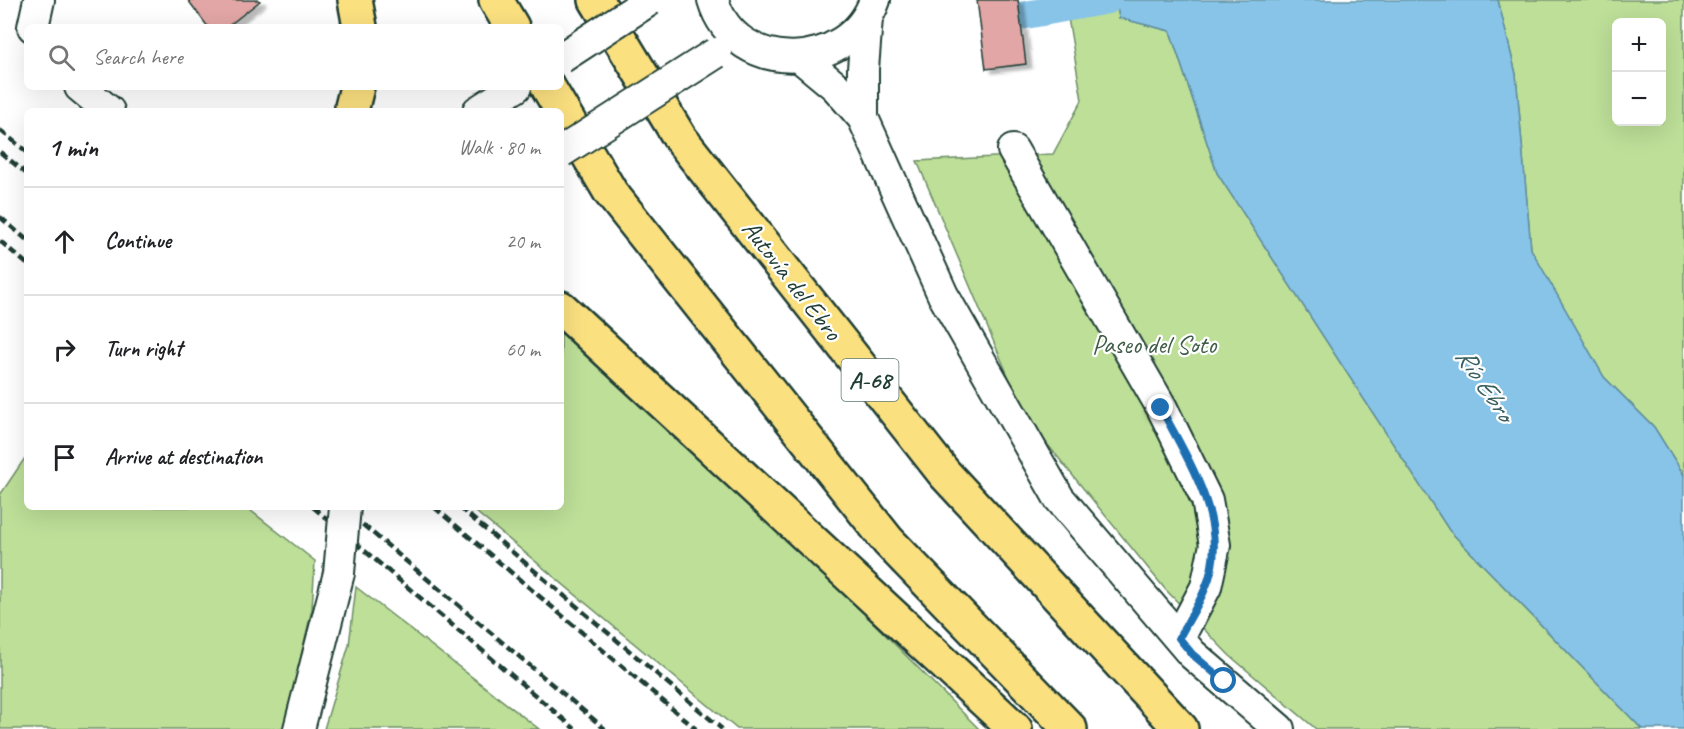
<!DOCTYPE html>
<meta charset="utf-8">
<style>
body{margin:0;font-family:Caveat,sans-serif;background:#f2f2f2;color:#202124}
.controls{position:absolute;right:18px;top:18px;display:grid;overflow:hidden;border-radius:9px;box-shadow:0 6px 24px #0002}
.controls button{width:54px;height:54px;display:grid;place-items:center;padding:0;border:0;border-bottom:2px solid #e0e0e0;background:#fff;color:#202124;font:30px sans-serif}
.stop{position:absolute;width:18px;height:18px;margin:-14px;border:4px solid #1f6fb2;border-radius:50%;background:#fff}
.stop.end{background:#1f6fb2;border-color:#fff;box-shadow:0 2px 6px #0008}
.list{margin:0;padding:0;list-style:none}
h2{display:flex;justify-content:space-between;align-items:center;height:78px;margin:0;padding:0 24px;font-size:26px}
h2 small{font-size:20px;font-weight:400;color:#757577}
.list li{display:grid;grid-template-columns:39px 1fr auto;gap:18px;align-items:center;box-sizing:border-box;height:108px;padding:0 24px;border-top:2px solid #e0e0e0}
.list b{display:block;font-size:22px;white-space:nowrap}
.list em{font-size:20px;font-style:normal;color:#757577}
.icon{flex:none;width:33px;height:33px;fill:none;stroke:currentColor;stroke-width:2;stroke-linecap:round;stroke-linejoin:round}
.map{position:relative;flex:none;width:1684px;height:729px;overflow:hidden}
.search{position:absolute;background:#fff;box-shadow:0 6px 24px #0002;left:24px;top:24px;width:540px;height:66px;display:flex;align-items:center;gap:15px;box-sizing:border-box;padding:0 21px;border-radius:9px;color:#757577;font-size:22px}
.panel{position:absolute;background:#fff;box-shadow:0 6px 24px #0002;left:24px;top:108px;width:540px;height:402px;border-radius:9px}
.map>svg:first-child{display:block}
.green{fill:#bddf98;stroke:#6e8e66;stroke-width:1.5;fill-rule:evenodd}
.water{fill:#88c4e8;stroke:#5e8ea0;stroke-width:1.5}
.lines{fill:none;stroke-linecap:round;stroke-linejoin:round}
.canal{stroke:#88c4e8;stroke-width:28}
.building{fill:#e1a6a5;stroke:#1f3d34;stroke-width:1.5;filter:url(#shadow)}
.minor-casing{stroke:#1f3d34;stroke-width:34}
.highway-casing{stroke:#1f3d34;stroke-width:38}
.minor{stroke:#fff;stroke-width:30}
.highway{stroke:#fbe080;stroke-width:33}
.rail{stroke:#1f3d34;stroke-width:4.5;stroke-dasharray:9 4.5;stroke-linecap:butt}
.minor-bridge-casing{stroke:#1f3d34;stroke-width:34;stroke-linecap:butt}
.minor-bridge{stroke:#fff;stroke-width:30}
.route{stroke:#1f6fb2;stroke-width:8}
.labels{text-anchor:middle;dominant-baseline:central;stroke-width:4.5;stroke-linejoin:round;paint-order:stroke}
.shield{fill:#fff;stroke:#627771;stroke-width:1.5}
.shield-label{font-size:24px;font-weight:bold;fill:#1f3d34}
.street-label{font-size:26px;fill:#1f3d34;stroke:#fff}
.park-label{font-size:26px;fill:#3f5d48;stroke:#fff}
.water-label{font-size:27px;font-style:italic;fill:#395f61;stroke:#fff}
</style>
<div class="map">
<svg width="1684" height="729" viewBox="0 0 1684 729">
<defs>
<filter id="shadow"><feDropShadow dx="6" dy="4" stdDeviation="1.5" flood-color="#0004"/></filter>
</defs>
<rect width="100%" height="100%" fill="#fff"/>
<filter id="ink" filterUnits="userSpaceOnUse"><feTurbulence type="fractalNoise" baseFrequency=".0167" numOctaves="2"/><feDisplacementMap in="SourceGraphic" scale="12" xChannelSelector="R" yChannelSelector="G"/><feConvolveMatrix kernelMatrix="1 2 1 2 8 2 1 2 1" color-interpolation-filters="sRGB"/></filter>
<g filter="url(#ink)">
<g class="green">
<polygon points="1065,0 1116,0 1119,18 1170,31 1217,173 1449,530 1642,729 1316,729 1229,655 1165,589 1026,418 917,161 1053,154 1082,100"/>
<path d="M1498,0H1684V475L1654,427L1604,377L1531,249L1516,74ZM1616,22H1662V122H1616Z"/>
<polygon points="561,323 801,550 979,729 737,729 470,507 561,507"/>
<polygon points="27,455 27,507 246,507 315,561 312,609 284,729 0,729 0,495"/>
<polygon points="356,587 539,729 324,729 349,645"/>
</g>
<polygon class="water" points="1116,0 1498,0 1516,74 1531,249 1604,377 1654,427 1684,475 1684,729 1642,729 1449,530 1217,173 1170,31 1119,18"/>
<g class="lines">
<polyline class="canal" points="1020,16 1108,0"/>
</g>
<g class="building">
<polygon points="188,0 259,0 260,1 227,27 208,27"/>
<polygon points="977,0 1018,0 1026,64 986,69"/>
</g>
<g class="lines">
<g class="minor-casing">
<g id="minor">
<path d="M713,0C736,78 850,73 875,0"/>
<polyline points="33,27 39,0"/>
<polyline points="801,58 836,87 863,118 943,295 1059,498 1192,654 1279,729"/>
<polyline points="80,87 109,111"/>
<polyline points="478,111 516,87"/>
<polyline points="863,118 863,69 867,18"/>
<polyline points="1013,150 1162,408 1207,500 1215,545 1206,587 1179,638"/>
<polyline points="299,729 339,573"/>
</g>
</g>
<g class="highway-casing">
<g id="highway">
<polyline points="355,0 360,27"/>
<polyline points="496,0 512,27"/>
<polyline points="596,0 680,138 944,473 1181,729"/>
<polyline points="548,87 611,193 888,541 1070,729"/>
<polyline points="352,107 357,87"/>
<polyline points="561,308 1015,729"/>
</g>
</g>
<use href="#minor" class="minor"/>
<use href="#highway" class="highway"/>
<g class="rail">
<polyline points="0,130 27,152"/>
<polyline points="0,152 27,174"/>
<polyline points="0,217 27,240"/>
<polyline points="0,241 27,264"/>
<polyline points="313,507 575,729"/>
<polyline points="342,507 605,729"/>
<polyline points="434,507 696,729"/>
<polyline points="459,507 722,729"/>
</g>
<g class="minor-bridge-casing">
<g id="minor-bridge">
<polyline points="561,58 650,0"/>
<polyline points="561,152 716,53"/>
<polyline points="339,573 345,507"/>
</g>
</g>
<use href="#minor-bridge" class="minor-bridge"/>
</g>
</g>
<g class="lines" filter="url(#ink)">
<path class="route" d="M1161,408C1189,463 1233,526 1205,589C1198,606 1187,622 1179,638L1192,654L1224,681"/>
</g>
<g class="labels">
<rect class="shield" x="841.5" y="359" width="57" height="42" rx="4.5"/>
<g class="shield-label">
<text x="870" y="380">A-68</text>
</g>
<g class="street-label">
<text transform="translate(792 280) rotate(52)">Autovía del Ebro</text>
</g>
<g class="park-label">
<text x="1154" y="344">Paseo del Soto</text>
</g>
<g class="water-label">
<text transform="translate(1485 384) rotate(56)">Río Ebro</text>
</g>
</g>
</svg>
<div class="controls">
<button>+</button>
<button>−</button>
</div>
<div class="stop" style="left:1224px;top:681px"></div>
<div class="stop end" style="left:1161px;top:408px"></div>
<div class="search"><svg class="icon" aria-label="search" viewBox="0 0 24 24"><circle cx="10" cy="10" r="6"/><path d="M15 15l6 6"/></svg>Search here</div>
<section class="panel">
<h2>1 min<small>Walk · 80 m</small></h2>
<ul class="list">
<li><svg class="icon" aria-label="ahead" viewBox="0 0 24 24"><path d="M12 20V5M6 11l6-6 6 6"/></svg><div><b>Continue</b></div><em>20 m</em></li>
<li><svg class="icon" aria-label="right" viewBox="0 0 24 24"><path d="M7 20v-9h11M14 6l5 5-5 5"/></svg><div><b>Turn right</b></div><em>60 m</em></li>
<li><svg class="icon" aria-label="arrive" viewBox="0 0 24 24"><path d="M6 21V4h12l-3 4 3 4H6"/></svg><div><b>Arrive at destination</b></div></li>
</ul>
</section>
</div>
